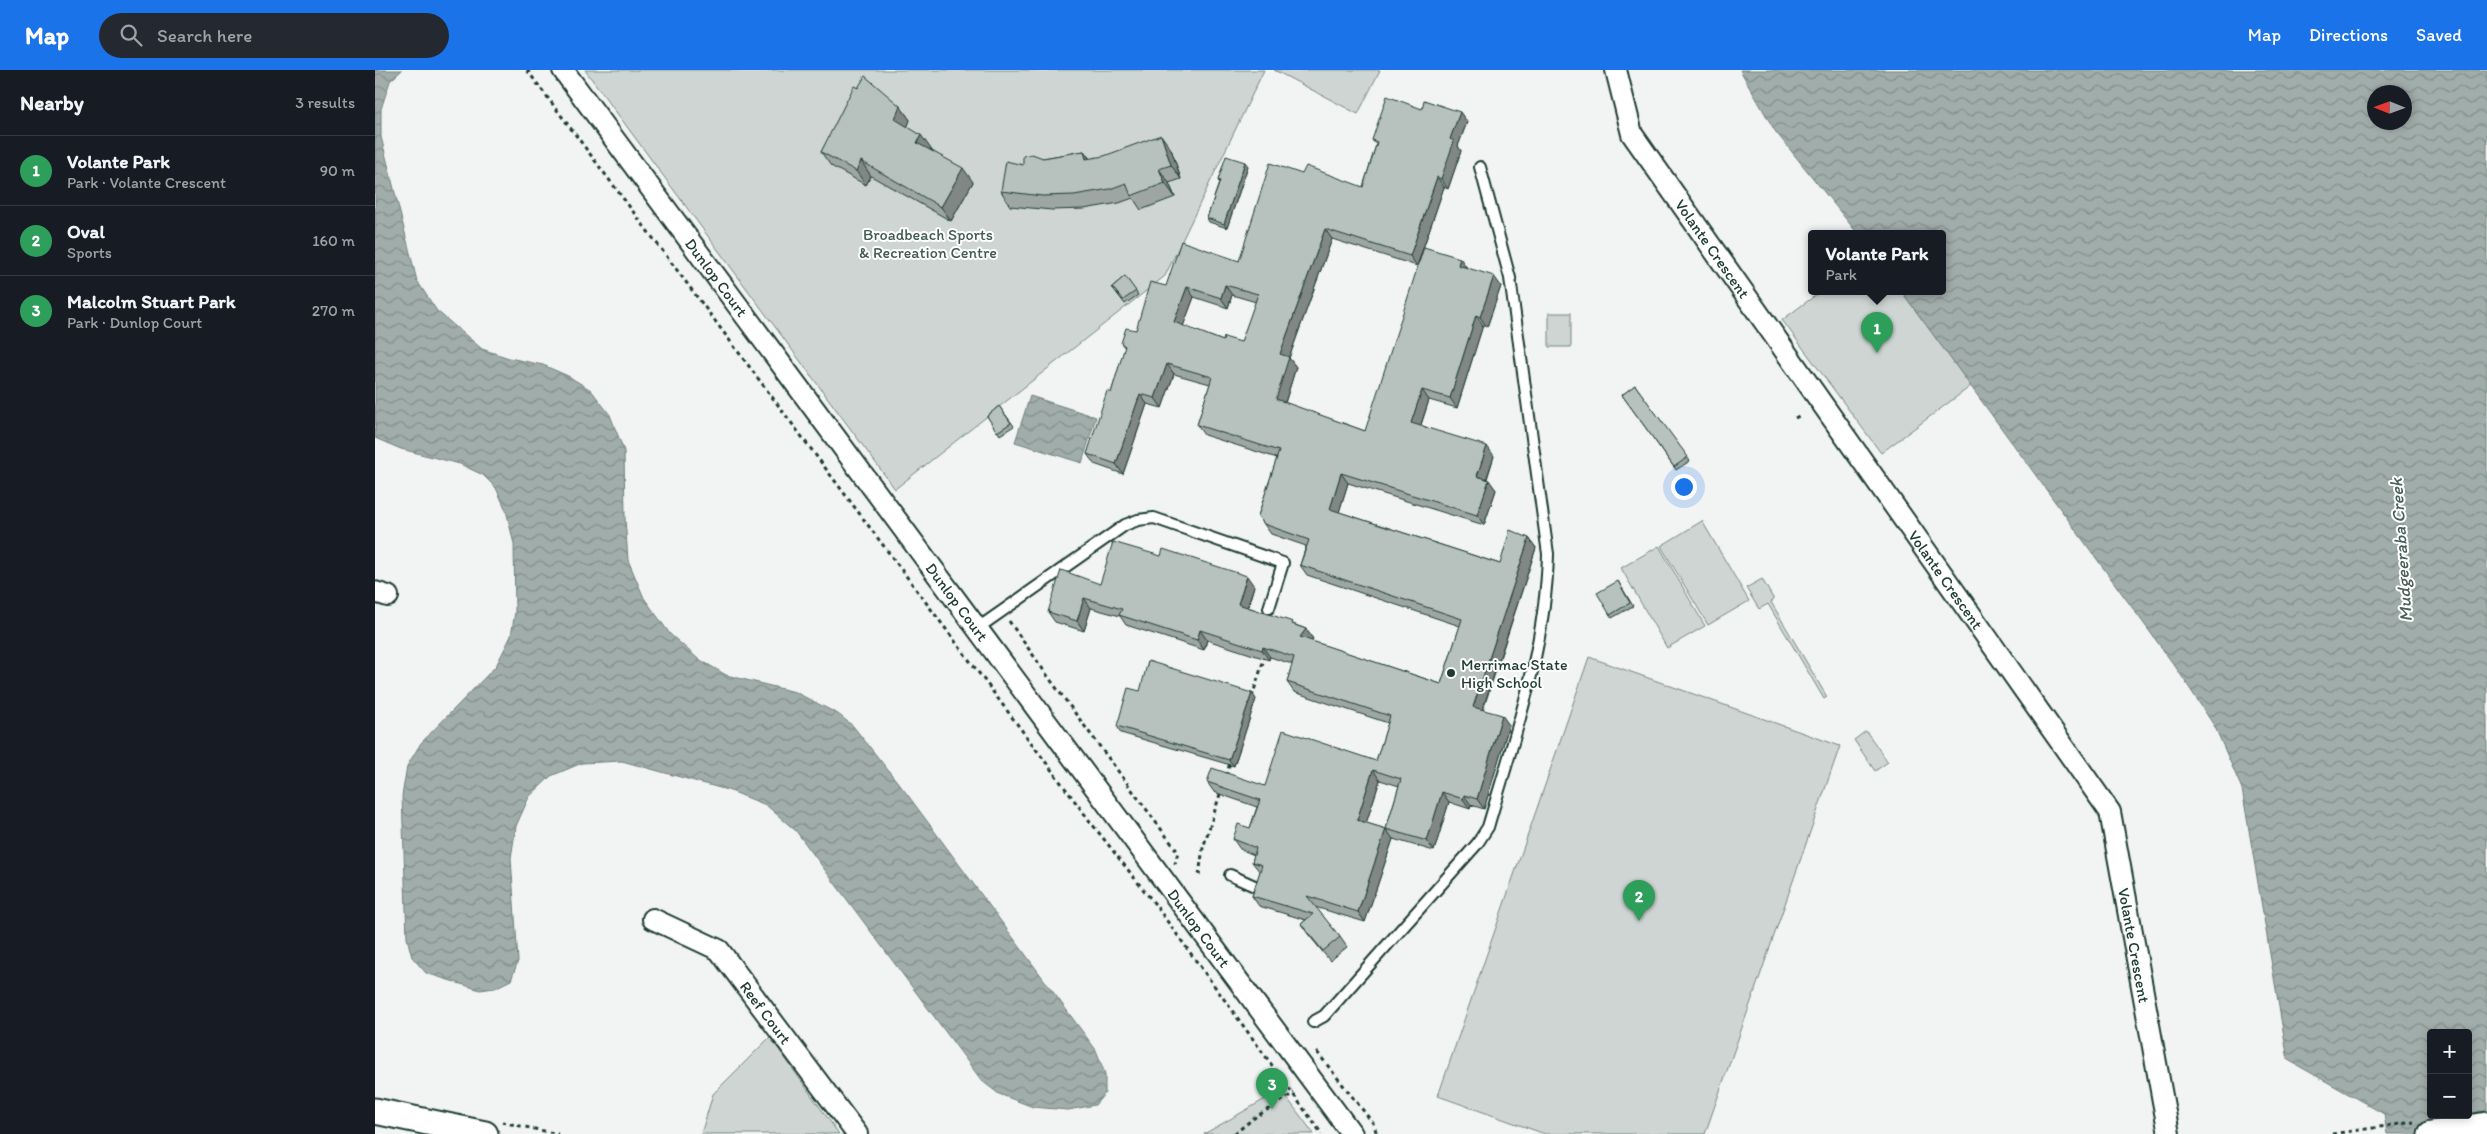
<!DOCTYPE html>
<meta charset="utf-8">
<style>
body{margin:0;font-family:Itim,sans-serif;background:#242831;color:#f1f3f6}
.controls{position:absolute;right:15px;bottom:15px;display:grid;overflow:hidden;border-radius:5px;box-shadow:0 2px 8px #0003}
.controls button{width:45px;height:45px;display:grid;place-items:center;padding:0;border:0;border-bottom:1px solid #363941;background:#171b24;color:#f1f3f6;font:25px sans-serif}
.compass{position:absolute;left:1992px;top:15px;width:45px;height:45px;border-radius:50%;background:#171b24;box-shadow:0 2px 8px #0003;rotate:271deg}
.you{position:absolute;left:1308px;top:416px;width:18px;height:18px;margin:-12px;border:4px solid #fff;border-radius:50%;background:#1a73e8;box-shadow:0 0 0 8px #1a73e833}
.badge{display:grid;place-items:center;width:32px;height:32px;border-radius:50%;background:#1a73e8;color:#fff;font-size:16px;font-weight:700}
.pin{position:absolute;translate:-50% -41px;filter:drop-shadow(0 1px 2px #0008)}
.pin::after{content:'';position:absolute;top:26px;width:18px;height:15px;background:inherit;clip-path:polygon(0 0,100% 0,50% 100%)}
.popup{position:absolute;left:1433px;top:160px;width:138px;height:65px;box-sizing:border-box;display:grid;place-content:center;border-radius:5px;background:#171b24;filter:drop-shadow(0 1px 4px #0005);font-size:16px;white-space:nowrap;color:#9ea1a6}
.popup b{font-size:19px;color:#f1f3f6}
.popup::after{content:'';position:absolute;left:50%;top:100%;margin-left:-10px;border:10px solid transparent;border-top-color:#171b24}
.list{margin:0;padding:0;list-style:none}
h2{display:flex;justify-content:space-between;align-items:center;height:65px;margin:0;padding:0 20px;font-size:21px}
h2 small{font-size:16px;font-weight:400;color:#9ea1a6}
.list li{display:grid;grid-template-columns:32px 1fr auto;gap:15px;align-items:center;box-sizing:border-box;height:70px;padding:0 20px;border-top:1px solid #363941}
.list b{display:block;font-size:19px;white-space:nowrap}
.list p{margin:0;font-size:16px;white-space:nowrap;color:#9ea1a6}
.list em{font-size:16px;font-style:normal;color:#9ea1a6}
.icon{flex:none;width:28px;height:28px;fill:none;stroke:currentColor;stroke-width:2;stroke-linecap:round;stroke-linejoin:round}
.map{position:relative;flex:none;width:2112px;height:1064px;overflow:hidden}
header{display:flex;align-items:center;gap:30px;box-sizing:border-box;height:70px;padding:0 25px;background:#1a73e8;color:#fff}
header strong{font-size:24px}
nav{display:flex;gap:28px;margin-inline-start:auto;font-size:18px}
.search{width:350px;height:45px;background:#242831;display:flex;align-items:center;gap:12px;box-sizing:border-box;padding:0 18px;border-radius:28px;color:#9ea1a6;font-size:19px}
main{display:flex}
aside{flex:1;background:#171b24}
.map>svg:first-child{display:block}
.park{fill:#ced5d3;stroke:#768984}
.water{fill:url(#water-waves);stroke:#6d807b;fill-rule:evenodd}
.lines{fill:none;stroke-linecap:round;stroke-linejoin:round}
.service-casing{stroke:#1f3d34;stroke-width:14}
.minor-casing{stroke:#1f3d34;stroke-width:24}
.tertiary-casing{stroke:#1f3d34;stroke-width:29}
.path{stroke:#1f3d34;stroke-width:3;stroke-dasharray:4 4;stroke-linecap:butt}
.service{stroke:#fff;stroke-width:10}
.minor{stroke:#fff;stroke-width:20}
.tertiary{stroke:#fff;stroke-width:25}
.wall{fill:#9da6a3;stroke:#1f3d34;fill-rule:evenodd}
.shaded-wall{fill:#808784;stroke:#1f3d34}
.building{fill:#b7c1bd;stroke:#1f3d34;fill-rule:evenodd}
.poi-dot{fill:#1f3d34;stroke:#fff;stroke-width:2}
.labels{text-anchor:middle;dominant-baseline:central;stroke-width:4;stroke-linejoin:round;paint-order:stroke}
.park-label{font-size:16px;fill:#425b54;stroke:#fff}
.street-label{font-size:16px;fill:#1f3d34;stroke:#fff}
.poi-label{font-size:16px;fill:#1f3d34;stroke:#fff;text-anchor:start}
.water-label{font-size:18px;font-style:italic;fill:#465f57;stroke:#fff}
</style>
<header>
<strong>Map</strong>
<div class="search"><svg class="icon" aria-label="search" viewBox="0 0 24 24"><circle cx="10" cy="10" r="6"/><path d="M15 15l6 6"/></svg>Search here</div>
<nav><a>Map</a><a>Directions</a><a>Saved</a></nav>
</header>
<main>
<aside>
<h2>Nearby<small>3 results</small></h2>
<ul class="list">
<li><span class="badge" style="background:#2e9e5b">1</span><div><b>Volante Park</b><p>Park · Volante Crescent</p></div><em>90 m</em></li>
<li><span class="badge" style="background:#2e9e5b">2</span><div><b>Oval</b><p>Sports</p></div><em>160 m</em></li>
<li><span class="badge" style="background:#2e9e5b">3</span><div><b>Malcolm Stuart Park</b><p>Park · Dunlop Court</p></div><em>270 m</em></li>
</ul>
</aside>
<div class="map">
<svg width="2112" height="1064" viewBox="0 0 2112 1064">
<defs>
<pattern id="water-waves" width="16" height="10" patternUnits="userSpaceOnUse" patternTransform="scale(1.25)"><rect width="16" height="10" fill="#a1adaa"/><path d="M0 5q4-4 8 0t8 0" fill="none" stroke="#838e8b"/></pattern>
</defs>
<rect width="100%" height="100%" fill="#f2f3f3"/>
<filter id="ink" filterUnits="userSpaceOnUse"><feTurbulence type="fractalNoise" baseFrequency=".02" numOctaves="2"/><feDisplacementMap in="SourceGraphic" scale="10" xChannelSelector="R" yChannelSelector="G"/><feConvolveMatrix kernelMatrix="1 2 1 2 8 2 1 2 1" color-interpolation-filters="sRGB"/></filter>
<g filter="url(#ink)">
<g class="park">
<polygon points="210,0 889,0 790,206 520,419"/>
<polygon points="899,0 1005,0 983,44"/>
<polygon points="1445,222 1527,222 1596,316 1506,383 1407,250"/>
<rect x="1174" y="243" width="22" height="34"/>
<polygon points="1327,451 1374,531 1333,555 1286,476"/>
<polygon points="1284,476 1330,556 1292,578 1246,498"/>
<polygon points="1387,509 1399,530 1396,532 1452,627 1449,629 1393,534 1384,539 1371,518"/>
<polygon points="1214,587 1465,676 1330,1064 1170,1064 1063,1026"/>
<polygon points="1491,661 1513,692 1500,701 1479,670"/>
<polygon points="395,967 464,1064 326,1064 338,1024"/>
<polygon points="906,1020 939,1064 829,1064"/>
</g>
<g class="water">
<polygon points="0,0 27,0 15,11 6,39 6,67 42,211 62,241 107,279 134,288 168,295 193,306 216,320 235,345 249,381 250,448 253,490 269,528 295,564 322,588 351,605 420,622 463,644 478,656 532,724 721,980 730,1004 730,1023 720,1035 693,1040 658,1037 624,1024 607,1011 421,761 391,735 356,721 247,691 207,693 176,706 154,727 141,756 136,788 143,891 136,910 120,918 105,920 51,903 37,887 32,868 27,726 32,696 46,673 121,596 136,566 140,542 139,474 131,440 121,418 108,405 85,394 26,379 0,368"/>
<path d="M1365,0H2112V1064H2012L2009,1044L1913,990L1867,719L1840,657L1802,599L1527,222H1567V164H1483L1400,61ZM2000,22H2030V52H2000ZM2056,963H2093V1045H2056Z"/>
<polygon points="655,326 721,347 707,393 640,372"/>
</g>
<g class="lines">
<g class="service-casing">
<g id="service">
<polyline points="603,558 750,455 763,450 779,448 908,493 894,538"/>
<polyline points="855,805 884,818"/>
<path d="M938,952L949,946L1102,774L1113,757C1139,668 1171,577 1173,484L1135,208L1105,97"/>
</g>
</g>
<g class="minor-casing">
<g id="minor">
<path id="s1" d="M188,0L977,1064"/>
<path id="s2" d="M1241,0L1257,64L1735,742L1794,1064"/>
<polyline points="0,522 13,526"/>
<path id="s3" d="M278,849L344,880L482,1064"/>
</g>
</g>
<g class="tertiary-casing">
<g id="tertiary">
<polyline points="0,1041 110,1064"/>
<polyline points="2056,1064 2112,1055"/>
</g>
</g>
<g class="path">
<polyline points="152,0 717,754 779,833 947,1064"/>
<polyline points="1420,348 1426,345"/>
<polyline points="634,551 677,612 803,782 800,794"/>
<polyline points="877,627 890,586"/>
<polyline points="851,706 855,693"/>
<polyline points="824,805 828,778 846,721"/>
<polyline points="942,982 998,1053 1002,1064"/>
<polyline points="127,1052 183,1064"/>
<polyline points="859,1064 879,1048 919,1023"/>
<polyline points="1957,1064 2039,1052"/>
</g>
<use href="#service" class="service"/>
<use href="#minor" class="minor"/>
<use href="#tertiary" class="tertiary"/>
</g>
<g class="wall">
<polygon points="483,18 525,36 535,50 532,57 556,79 556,80 598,112 576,151 496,106 491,115 456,96 446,82"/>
<path d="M1047,39L1092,52L1083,76L1086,81L1073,119L1069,117L1042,196L957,169L914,288L921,297L910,333L990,361L1085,188L1091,197L1126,216L1112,257L1108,255L1082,338L1054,330L1046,355L1119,386L1112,409L1121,420L1109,455L973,413L964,442L1125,494L1154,468L1161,478L1108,640L1134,655L1109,739L1096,735L1095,739L1074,732L1059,781L1018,769L990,852L940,837L965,867L972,877L955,891L933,864L926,854L931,850L884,836L877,826L885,802L877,792L879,785L865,779L858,769L875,758L882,737L839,722L832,712L890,716L1001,691L1013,653L919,622L912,612L917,594L895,587L894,590L832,570L829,580L751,555L745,546L716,538L709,561L680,552L673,542L725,514L879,516L873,537L931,559L938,569L936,571L1066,614L1085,556L932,505L925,495L931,476L896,464L883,446L902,388L829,365L822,355L835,314L799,304L787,338L772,334L748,404L719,394L712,384L736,323L750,278L746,273L761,260L791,216L864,191L927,104L988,117L1001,75L997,70ZM857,225L881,232L866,272L848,271L808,256L819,227L853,238ZM1005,710L1024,716L1011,759L991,753Z"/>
<polygon points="796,79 806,109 794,113 800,127 766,140 758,128 744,133 709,139 677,140 635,136 626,121 648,95 668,88 709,81 715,89"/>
<polygon points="873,96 852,158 834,152 832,148 844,113 843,110"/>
<polygon points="750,206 763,225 750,234 737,217"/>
<polygon points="1260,315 1315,391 1301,400 1247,325"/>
<polygon points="624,336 639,356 625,365 612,346"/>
<polygon points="1243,511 1258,536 1237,548 1235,545"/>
<polygon points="881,629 859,696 746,663 742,656"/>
</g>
<g class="shaded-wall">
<polygon points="525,36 535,50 530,64 520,49"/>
<polygon points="1085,42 1092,52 1083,76 1086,81 1073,119 1066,109 1075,69"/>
<polygon points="546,65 556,79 552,87 542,73"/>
<polygon points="786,65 796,79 806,109 796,95"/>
<polygon points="709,81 719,95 711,89"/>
<polygon points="486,91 496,106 491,115 481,101"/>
<polygon points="870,92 873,96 852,158 849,154"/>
<polygon points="588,98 598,112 576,151 566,137"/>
<polygon points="784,99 794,113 800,127 790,113"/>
<polygon points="1062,107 1069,117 1042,196 1035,186"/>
<polygon points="950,159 957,169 914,288 921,297 908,339 901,329 905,284"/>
<polygon points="1085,188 1092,198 1083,195"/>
<polygon points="1119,206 1126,216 1112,257 1105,247"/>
<polygon points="850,215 857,225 853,238 846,228"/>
<polygon points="812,217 819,227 806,262 799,252"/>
<polygon points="1101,245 1108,255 1082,338 1075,328"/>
<polygon points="792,294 799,304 787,338 780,328"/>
<polygon points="1047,320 1054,330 1043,363 1036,353"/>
<polygon points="765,324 772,334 748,404 741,394"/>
<polygon points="1112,376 1119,386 1109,416 1102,406"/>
<polygon points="966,403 973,413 962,449 955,439"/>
<polygon points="1114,410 1121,420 1109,455 1102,445"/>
<polygon points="1154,468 1161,478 1105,647 1098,637"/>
<polygon points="872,506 879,516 870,544 863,534"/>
<polygon points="709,528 716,538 709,561 702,551"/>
<polygon points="931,559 938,569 932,577 925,567"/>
<polygon points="825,560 832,570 829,580 822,570"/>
<polygon points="888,577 895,587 894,590 887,580"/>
<polygon points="877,623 881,629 859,696 854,690"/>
<polygon points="1127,645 1134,655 1109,739 1102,729"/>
<polygon points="998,700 1005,710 989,760 982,750"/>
<polygon points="1067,722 1074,732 1059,781 1052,771"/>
<polygon points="1089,725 1096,735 1095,739 1088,729"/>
<polygon points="1011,759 1018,769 990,852 983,842"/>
</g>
<g class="building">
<polygon points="490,6 525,36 520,49 546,65 542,73 588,98 566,137 486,91 481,101 446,82 479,16 483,18"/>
<path d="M1012,26L1047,39L1049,30L1085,42L1075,69L1079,71L1066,109L1062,107L1035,186L950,159L905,284L914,287L901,329L990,361L1049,177L1085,188L1083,195L1119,206L1105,247L1101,245L1075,328L1047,320L1036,353L1112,376L1102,406L1114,410L1102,445L966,403L955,439L1125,494L1135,460L1154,468L1098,637L1127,645L1102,729L1089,725L1088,729L1067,722L1052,771L1011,759L983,842L932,826L965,867L948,881L926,854L938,844L877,826L887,795L877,792L881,778L858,769L863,754L875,758L885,730L832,712L837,698L890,716L908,660L1001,691L1015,646L912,612L919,587L888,577L887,580L825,560L822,570L744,545L747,539L709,528L702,551L673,542L686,500L725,514L738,472L786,486L788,479L872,506L863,534L918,552L917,554L931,559L925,567L1066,614L1087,549L925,495L934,470L889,454L883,446L904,381L822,355L837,307L792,294L780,328L765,324L741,394L712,384L732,321L736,323L750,276L746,273L751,258L761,260L775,212L791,216L806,171L864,191L895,93L927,104L931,96L988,117L1002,72L997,70ZM850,215L883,224L866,272L849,267L848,271L799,252L812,217L846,228ZM998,700L1026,709L1011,759L982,750Z"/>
<polygon points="786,65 796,95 784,99 790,113 756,126 751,113 735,119 699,125 667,126 626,121 631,91 648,95 648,86 657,84 668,88 709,81 711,89 729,86"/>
<polygon points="851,86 870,92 849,154 832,148 845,111 843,110"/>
<polygon points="750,206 761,221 748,230 737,217"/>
<polygon points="1260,315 1313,387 1299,397 1247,325"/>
<polygon points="624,336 636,353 622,362 612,346"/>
<polygon points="1243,511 1255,533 1235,545 1222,523"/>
<polygon points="773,591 877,623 854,690 742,656 753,618 765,621"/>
</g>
</g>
<circle class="poi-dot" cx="1076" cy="603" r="5"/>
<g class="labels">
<g class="park-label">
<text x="553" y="164">Broadbeach Sports<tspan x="553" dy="18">&amp; Recreation Centre</tspan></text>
</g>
<g class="street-label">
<text stroke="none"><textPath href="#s2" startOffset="206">Volante Crescent</textPath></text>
<text stroke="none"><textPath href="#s1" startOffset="258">Dunlop Court</textPath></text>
<text stroke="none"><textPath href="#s2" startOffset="611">Volante Crescent</textPath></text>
<text stroke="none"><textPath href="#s1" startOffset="662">Dunlop Court</textPath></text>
<text stroke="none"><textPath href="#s1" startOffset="1068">Dunlop Court</textPath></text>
<text stroke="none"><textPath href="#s2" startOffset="1031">Volante Crescent</textPath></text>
<text stroke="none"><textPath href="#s3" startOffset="151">Reef Court</textPath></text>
</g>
<g class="poi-label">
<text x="1086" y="594">Merrimac State<tspan x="1086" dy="18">High School</tspan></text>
</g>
<g class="water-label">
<text transform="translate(2026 480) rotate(-94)">Mudgeeraba Creek</text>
</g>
</g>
</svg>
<div class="controls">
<button>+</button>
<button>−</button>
</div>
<svg class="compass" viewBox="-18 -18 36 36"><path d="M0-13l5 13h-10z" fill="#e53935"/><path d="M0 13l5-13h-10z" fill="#9ea1a6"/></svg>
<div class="you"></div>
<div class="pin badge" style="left:1502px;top:283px;background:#2e9e5b">1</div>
<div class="popup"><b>Volante Park</b>Park</div>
<div class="pin badge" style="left:1264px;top:851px;background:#2e9e5b">2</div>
<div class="pin badge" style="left:897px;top:1039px;background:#2e9e5b">3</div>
</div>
</main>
